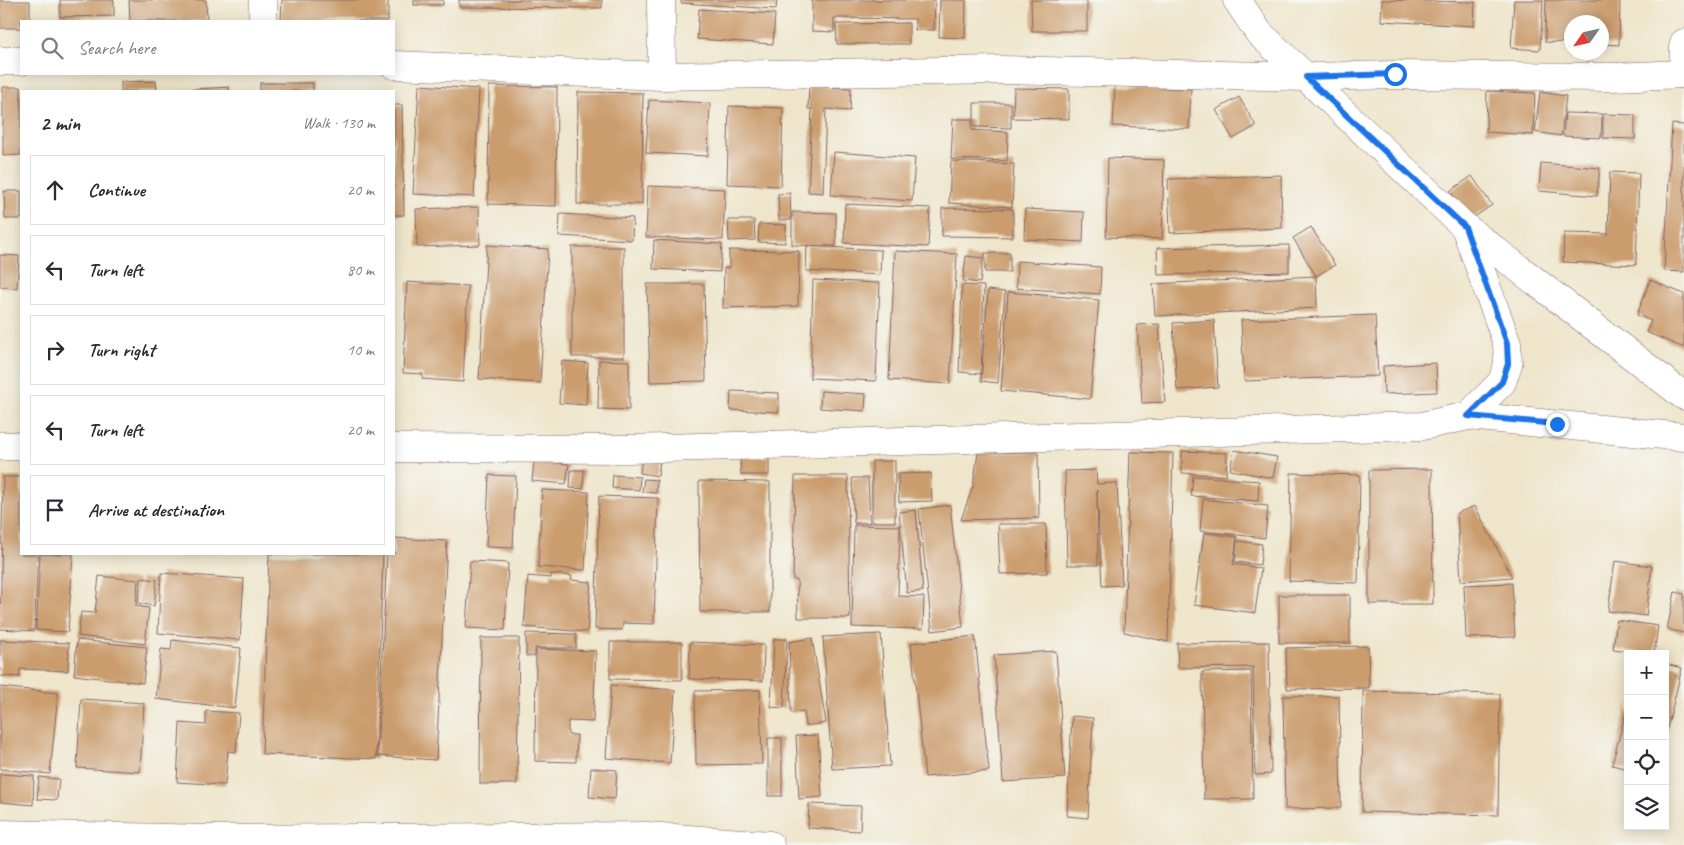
<!DOCTYPE html>
<meta charset="utf-8">
<style>
body{margin:0;font-family:Caveat,sans-serif;background:#f2f2f3;color:#2b2b33}
.controls{position:absolute;right:15px;bottom:15px;display:grid;overflow:hidden;border-radius:0px;box-shadow:0 2px 12px #0003}
.controls button{width:45px;height:45px;display:grid;place-items:center;padding:0;border:0;border-bottom:1px solid #e1e1e2;background:#fff;color:#2b2b33;font:25px sans-serif}
.compass{position:absolute;left:1564px;top:15px;width:45px;height:45px;border-radius:50%;background:#fff;box-shadow:0 2px 12px #0003;rotate:236deg}
.stop{position:absolute;width:15px;height:15px;margin:-11px;border:4px solid #1a73e8;border-radius:50%;background:#fff}
.stop.end{background:#1a73e8;border-color:#fff;box-shadow:0 1px 5px #0008}
.list{margin:0;padding:0;list-style:none}
h2{display:flex;justify-content:space-between;align-items:center;height:65px;margin:0;padding:0 20px;font-size:21px}
h2 small{font-size:16px;font-weight:400;color:#7c7c81}
.list li{display:grid;grid-template-columns:32px 1fr auto;gap:15px;align-items:center;box-sizing:border-box;height:70px;margin:0 10px 10px;padding:0 10px;border:1px solid #e1e1e2;border-radius:0px}
.list b{display:block;font-size:19px;white-space:nowrap}
.list em{font-size:16px;font-style:normal;color:#7c7c81}
.icon{flex:none;width:28px;height:28px;fill:none;stroke:currentColor;stroke-width:2;stroke-linecap:round;stroke-linejoin:round}
.map{position:relative;flex:none;width:1684px;height:845px;overflow:hidden}
.search{position:absolute;background:#fff;box-shadow:0 2px 12px #0003;left:20px;top:20px;width:375px;height:55px;display:flex;align-items:center;gap:12px;box-sizing:border-box;padding:0 18px;border-radius:0px;color:#7c7c81;font-size:19px}
.panel{position:absolute;background:#fff;box-shadow:0 2px 12px #0003;left:20px;top:90px;width:375px;height:465px;border-radius:0px}
.map>svg:first-child{display:block}
.building{fill:#cb9d6e}
.lines{fill:none;stroke-linecap:round;stroke-linejoin:round}
.minor-casing{stroke:#836463;stroke-width:29}
.tertiary-casing{stroke:#836463;stroke-width:29}
.minor{stroke:#fff;stroke-width:28}
.tertiary{stroke:#fff;stroke-width:28}
.route{stroke:#1a73e8;stroke-width:6}
</style>
<div class="map">
<svg width="1684" height="845" viewBox="0 0 1684 845">
<rect width="100%" height="100%" fill="#f6f6f2"/>
<filter id="ink" filterUnits="userSpaceOnUse"><feTurbulence type="fractalNoise" baseFrequency=".02" numOctaves="2"/><feDisplacementMap in="SourceGraphic" scale="10" xChannelSelector="R" yChannelSelector="G"/><feConvolveMatrix kernelMatrix="1 2 1 2 8 2 1 2 1" color-interpolation-filters="sRGB"/></filter>
<filter id="wash" filterUnits="userSpaceOnUse"><feTurbulence type="fractalNoise" baseFrequency=".0096" numOctaves="4" result="noise"/><feDisplacementMap in="SourceGraphic" scale="20" xChannelSelector="R" yChannelSelector="G"/><feGaussianBlur stdDeviation="1.12" result="paint"/><feColorMatrix in="noise" values="0 0 0 0 0 0 0 0 0 0 0 0 0 0 0 0 0 1.4 0 .05"/><feComposite in="paint" operator="in"/></filter>
<g filter="url(#wash)">
<rect width="100%" height="100%" fill="#eee5ca"/>
<g id="blocks">
<g class="building">
<polygon points="60,0 114,0 114,16 60,17"/>
<polygon points="129,0 206,0 207,21 130,21"/>
<polygon points="282,0 388,0 388,21 281,21"/>
<rect x="414" y="0" width="29" height="5"/>
<polygon points="459,0 602,0 602,8 459,7"/>
<polygon points="681,0 777,0 776,9 681,3"/>
<polygon points="812,0 935,0 934,30 915,30 915,19 834,18 834,32 812,31"/>
<polygon points="940,0 966,0 965,38 939,37"/>
<polygon points="1031,0 1087,0 1087,31 1032,31"/>
<polygon points="1382,0 1475,2 1474,26 1381,21"/>
<polygon points="1514,0 1543,0 1540,50 1511,48"/>
<polygon points="1546,0 1620,0 1619,45 1602,44 1602,22 1572,22 1572,43 1545,42"/>
<polygon points="0,1 30,1 30,21 21,21 21,28 0,28"/>
<polygon points="699,9 775,14 773,44 697,39"/>
<polygon points="909,23 909,44 837,44 836,24"/>
<polygon points="156,81 157,91 121,91 121,82"/>
<rect x="260" y="83" width="53" height="8"/>
<polygon points="419,85 479,89 474,197 413,194"/>
<polygon points="489,86 557,87 556,206 488,204"/>
<polygon points="809,86 851,88 850,111 826,109 823,193 808,192 812,109 808,109"/>
<polygon points="1115,86 1191,89 1189,129 1113,126"/>
<polygon points="3,87 21,87 21,155 3,156"/>
<polygon points="229,87 229,91 182,91 182,90"/>
<polygon points="1014,88 1069,89 1069,119 1013,118"/>
<polygon points="1487,91 1535,93 1533,135 1486,132"/>
<polygon points="578,92 643,93 642,204 577,204"/>
<polygon points="1540,92 1566,96 1561,136 1535,132"/>
<polygon points="1239,97 1256,126 1233,139 1216,110"/>
<polygon points="649,100 710,103 708,156 646,153"/>
<polygon points="974,103 1011,103 1011,128 974,127"/>
<polygon points="394,105 402,105 404,215 394,215"/>
<polygon points="729,106 783,108 781,186 727,184"/>
<polygon points="1565,113 1602,114 1601,138 1563,136"/>
<polygon points="1603,114 1635,115 1635,139 1603,138"/>
<polygon points="953,119 972,119 972,130 1008,132 1007,161 951,159"/>
<polygon points="1672,124 1684,125 1684,272 1664,271"/>
<polygon points="834,152 915,158 912,201 831,195"/>
<polygon points="1108,158 1164,160 1162,239 1106,237"/>
<polygon points="951,161 1014,164 1012,207 949,203"/>
<polygon points="1541,163 1600,168 1597,196 1539,191"/>
<polygon points="1610,172 1639,173 1636,265 1563,262 1564,233 1608,234"/>
<polygon points="1281,175 1282,228 1170,233 1168,179"/>
<polygon points="1472,176 1492,205 1470,220 1450,191"/>
<polygon points="648,186 725,189 723,240 646,237"/>
<polygon points="4,191 21,191 21,219 5,219"/>
<polygon points="790,193 791,220 779,220 778,194"/>
<polygon points="845,204 930,208 928,247 844,243"/>
<polygon points="479,207 480,245 417,247 416,209"/>
<polygon points="942,208 1013,209 1013,237 942,236"/>
<polygon points="1025,209 1084,212 1083,242 1024,239"/>
<polygon points="792,212 836,213 836,246 792,245"/>
<polygon points="560,214 633,218 632,240 559,236"/>
<polygon points="728,220 754,220 755,240 729,241"/>
<polygon points="759,224 786,225 785,243 758,242"/>
<polygon points="1311,227 1335,265 1316,276 1293,238"/>
<polygon points="654,240 722,244 720,272 653,269"/>
<polygon points="487,245 548,249 540,383 479,379"/>
<polygon points="1289,245 1289,272 1158,275 1157,248"/>
<polygon points="807,246 881,250 880,275 806,271"/>
<rect x="572" y="247" width="52" height="110"/>
<polygon points="729,250 799,251 798,306 723,308 724,268 729,268"/>
<polygon points="895,251 957,254 950,384 889,380"/>
<rect x="985" y="253" width="25" height="19"/>
<polygon points="0,255 19,256 17,288 0,287"/>
<polygon points="966,256 983,258 980,283 963,281"/>
<polygon points="1017,261 1101,267 1100,294 1016,288"/>
<polygon points="1316,276 1317,308 1155,316 1153,284"/>
<polygon points="813,280 880,283 876,381 810,378"/>
<polygon points="1650,280 1684,294 1684,348 1646,332 1651,321 1637,315"/>
<polygon points="407,282 468,286 463,382 422,379 423,374 403,373"/>
<polygon points="647,284 704,284 706,381 650,382"/>
<polygon points="962,285 984,286 981,374 959,372"/>
<polygon points="988,290 1005,292 998,383 981,381"/>
<polygon points="1008,292 1099,300 1090,399 1001,391"/>
<polygon points="1375,315 1378,376 1244,381 1241,320"/>
<polygon points="1214,320 1218,387 1177,390 1173,323"/>
<polygon points="1159,324 1165,402 1142,403 1137,325"/>
<polygon points="599,360 629,361 629,410 598,409"/>
<polygon points="562,361 588,363 586,405 559,403"/>
<polygon points="1436,363 1437,392 1384,394 1383,366"/>
<polygon points="731,391 779,393 779,412 730,410"/>
<polygon points="821,391 866,394 865,411 820,408"/>
<polygon points="1234,450 1277,457 1273,478 1230,470"/>
<polygon points="1182,451 1227,453 1226,476 1182,473"/>
<polygon points="1038,452 1039,518 961,520 973,486 978,453"/>
<polygon points="1130,452 1173,453 1168,642 1124,632"/>
<polygon points="642,457 660,460 658,476 640,473"/>
<polygon points="769,457 769,475 741,475 740,458"/>
<polygon points="534,461 569,464 566,484 532,481"/>
<rect x="872" y="461" width="23" height="61"/>
<polygon points="1432,469 1433,604 1369,604 1369,470"/>
<polygon points="571,470 584,470 583,489 570,488"/>
<polygon points="1096,470 1097,484 1117,483 1122,585 1102,586 1097,490 1098,565 1067,565 1065,471"/>
<polygon points="931,473 932,501 899,502 898,474"/>
<polygon points="1291,473 1360,475 1358,583 1289,581"/>
<polygon points="489,475 516,476 513,548 486,547"/>
<polygon points="613,475 640,477 639,490 612,488"/>
<polygon points="795,476 848,476 850,618 798,618 797,580 793,580"/>
<polygon points="1193,476 1259,481 1258,501 1191,496"/>
<polygon points="3,477 21,477 21,554 38,554 34,631 0,629"/>
<polygon points="852,478 868,478 870,523 854,523"/>
<polygon points="644,479 657,480 656,493 642,492"/>
<polygon points="699,481 770,482 770,612 700,612"/>
<polygon points="542,490 589,492 585,570 538,567"/>
<polygon points="599,496 658,498 654,624 623,623 622,630 595,629"/>
<polygon points="1203,499 1268,506 1265,538 1200,531"/>
<polygon points="950,505 963,627 932,631 919,509"/>
<polygon points="1475,506 1512,577 1461,581 1457,513"/>
<polygon points="916,510 923,591 907,593 899,512"/>
<polygon points="998,524 1046,524 1047,573 1000,574"/>
<polygon points="854,525 900,526 898,596 924,597 923,629 852,627"/>
<polygon points="1204,533 1237,537 1233,564 1261,568 1255,613 1194,605"/>
<polygon points="394,538 447,541 436,760 377,756 387,554 394,554"/>
<polygon points="1237,541 1262,544 1260,565 1235,562"/>
<polygon points="40,554 73,554 68,632 36,630"/>
<polygon points="269,554 383,554 376,759 262,754"/>
<polygon points="470,561 508,563 505,630 466,628"/>
<polygon points="1615,561 1652,566 1646,616 1608,611"/>
<polygon points="161,573 244,579 240,640 158,633"/>
<polygon points="551,574 572,576 571,580 591,582 587,632 524,627 528,576 551,578"/>
<polygon points="99,576 138,580 136,606 149,608 145,644 78,636 81,612 95,613"/>
<polygon points="141,578 157,580 154,606 138,603"/>
<polygon points="1512,583 1515,637 1466,638 1464,585"/>
<polygon points="1675,592 1684,594 1684,633 1667,629"/>
<rect x="1279" y="595" width="71" height="48"/>
<polygon points="1617,620 1658,626 1654,654 1613,649"/>
<polygon points="526,633 576,634 576,648 535,648 535,656 526,656"/>
<polygon points="881,634 890,766 832,769 823,637"/>
<polygon points="975,636 989,771 925,777 911,643"/>
<polygon points="481,638 519,638 517,784 480,784"/>
<polygon points="812,638 826,723 805,726 804,711 791,713 789,642"/>
<polygon points="774,639 787,639 784,708 771,707"/>
<polygon points="0,640 69,643 68,671 20,669 20,677 0,676"/>
<polygon points="77,640 147,647 143,683 74,675"/>
<polygon points="172,640 241,648 235,708 156,699 161,649 171,650"/>
<polygon points="610,642 682,642 682,680 610,679"/>
<polygon points="690,642 764,645 763,681 689,679"/>
<polygon points="1269,642 1271,774 1255,775 1253,667 1178,668 1177,643"/>
<polygon points="1368,646 1369,688 1287,689 1286,648"/>
<polygon points="536,649 596,651 593,722 568,721 568,735 577,735 576,762 535,761"/>
<polygon points="1056,651 1065,778 1003,782 994,655"/>
<polygon points="1665,664 1682,668 1666,733 1665,733"/>
<polygon points="1251,671 1253,799 1204,799 1202,672"/>
<polygon points="611,685 675,690 670,763 606,758"/>
<polygon points="0,687 58,693 50,774 0,769"/>
<polygon points="760,690 762,764 696,765 695,691"/>
<polygon points="1363,691 1500,694 1498,815 1362,812"/>
<polygon points="1283,696 1339,696 1341,808 1285,809"/>
<polygon points="81,699 144,703 140,772 77,768"/>
<polygon points="1628,703 1628,769 1612,765"/>
<polygon points="206,711 239,713 236,752 228,751 225,785 177,782 180,723 206,725"/>
<polygon points="1072,716 1093,718 1088,818 1067,816"/>
<polygon points="818,735 822,797 799,799 796,736"/>
<rect x="768" y="738" width="14" height="58"/>
<polygon points="591,768 617,770 615,799 589,797"/>
<polygon points="0,774 34,776 33,805 0,802"/>
<polygon points="39,777 59,779 57,800 37,799"/>
<polygon points="809,804 861,806 860,831 808,828"/>
</g>
</g>
</g>
<g filter="url(#ink)">
<use href="#blocks" fill-opacity="0" stroke="#836463" stroke-width="1"/>
<g class="lines">
<g class="minor-casing">
<g id="minor">
<polyline points="263,0 263,21"/>
<polyline points="661,0 662,76"/>
<polyline points="1237,0 1259,33 1465,227 1684,396"/>
<polyline points="0,61 21,61"/>
<polyline points="394,65 662,76 1000,70 1306,77 1395,75 1613,77 1684,74"/>
<polyline points="1683,74 1684,43"/>
<polyline points="1465,227 1507,343 1508,364 1502,382 1468,416"/>
<polyline points="0,446 21,446"/>
<polyline points="394,448 629,449 1422,426 1468,416 1684,437"/>
</g>
</g>
<g class="tertiary-casing">
<polyline id="tertiary" points="0,834 209,839 647,836 770,845"/>
</g>
<use href="#minor" class="minor"/>
<use href="#tertiary" class="tertiary"/>
</g>
</g>
<g class="lines" filter="url(#ink)">
<polyline class="route" points="1395,74 1306,77 1465,227 1507,343 1508,364 1502,382 1468,416 1557,424"/>
</g>
</svg>
<div class="controls">
<button>+</button>
<button>−</button>
<button><svg class="icon" aria-label="locate" viewBox="0 0 24 24"><circle cx="12" cy="12" r="6"/><path d="M12 2v4M12 18v4M2 12h4M18 12h4"/></svg></button>
<button><svg class="icon" aria-label="layers" viewBox="0 0 24 24"><path d="M12 4l9 5-9 5-9-5zM3 14l9 5 9-5"/></svg></button>
</div>
<svg class="compass" viewBox="-18 -18 36 36"><path d="M0-13l5 13h-10z" fill="#e53935"/><path d="M0 13l5-13h-10z" fill="#7c7c81"/></svg>
<div class="stop" style="left:1395px;top:74px"></div>
<div class="stop end" style="left:1557px;top:424px"></div>
<div class="search"><svg class="icon" aria-label="search" viewBox="0 0 24 24"><circle cx="10" cy="10" r="6"/><path d="M15 15l6 6"/></svg>Search here</div>
<section class="panel">
<h2>2 min<small>Walk · 130 m</small></h2>
<ul class="list">
<li><svg class="icon" aria-label="ahead" viewBox="0 0 24 24"><path d="M12 20V5M6 11l6-6 6 6"/></svg><div><b>Continue</b></div><em>20 m</em></li>
<li><svg class="icon" aria-label="left" viewBox="0 0 24 24"><path d="M17 20v-9H6M10 6l-5 5 5 5"/></svg><div><b>Turn left</b></div><em>80 m</em></li>
<li><svg class="icon" aria-label="right" viewBox="0 0 24 24"><path d="M7 20v-9h11M14 6l5 5-5 5"/></svg><div><b>Turn right</b></div><em>10 m</em></li>
<li><svg class="icon" aria-label="left" viewBox="0 0 24 24"><path d="M17 20v-9H6M10 6l-5 5 5 5"/></svg><div><b>Turn left</b></div><em>20 m</em></li>
<li><svg class="icon" aria-label="arrive" viewBox="0 0 24 24"><path d="M6 21V4h12l-3 4 3 4H6"/></svg><div><b>Arrive at destination</b></div></li>
</ul>
</section>
</div>
